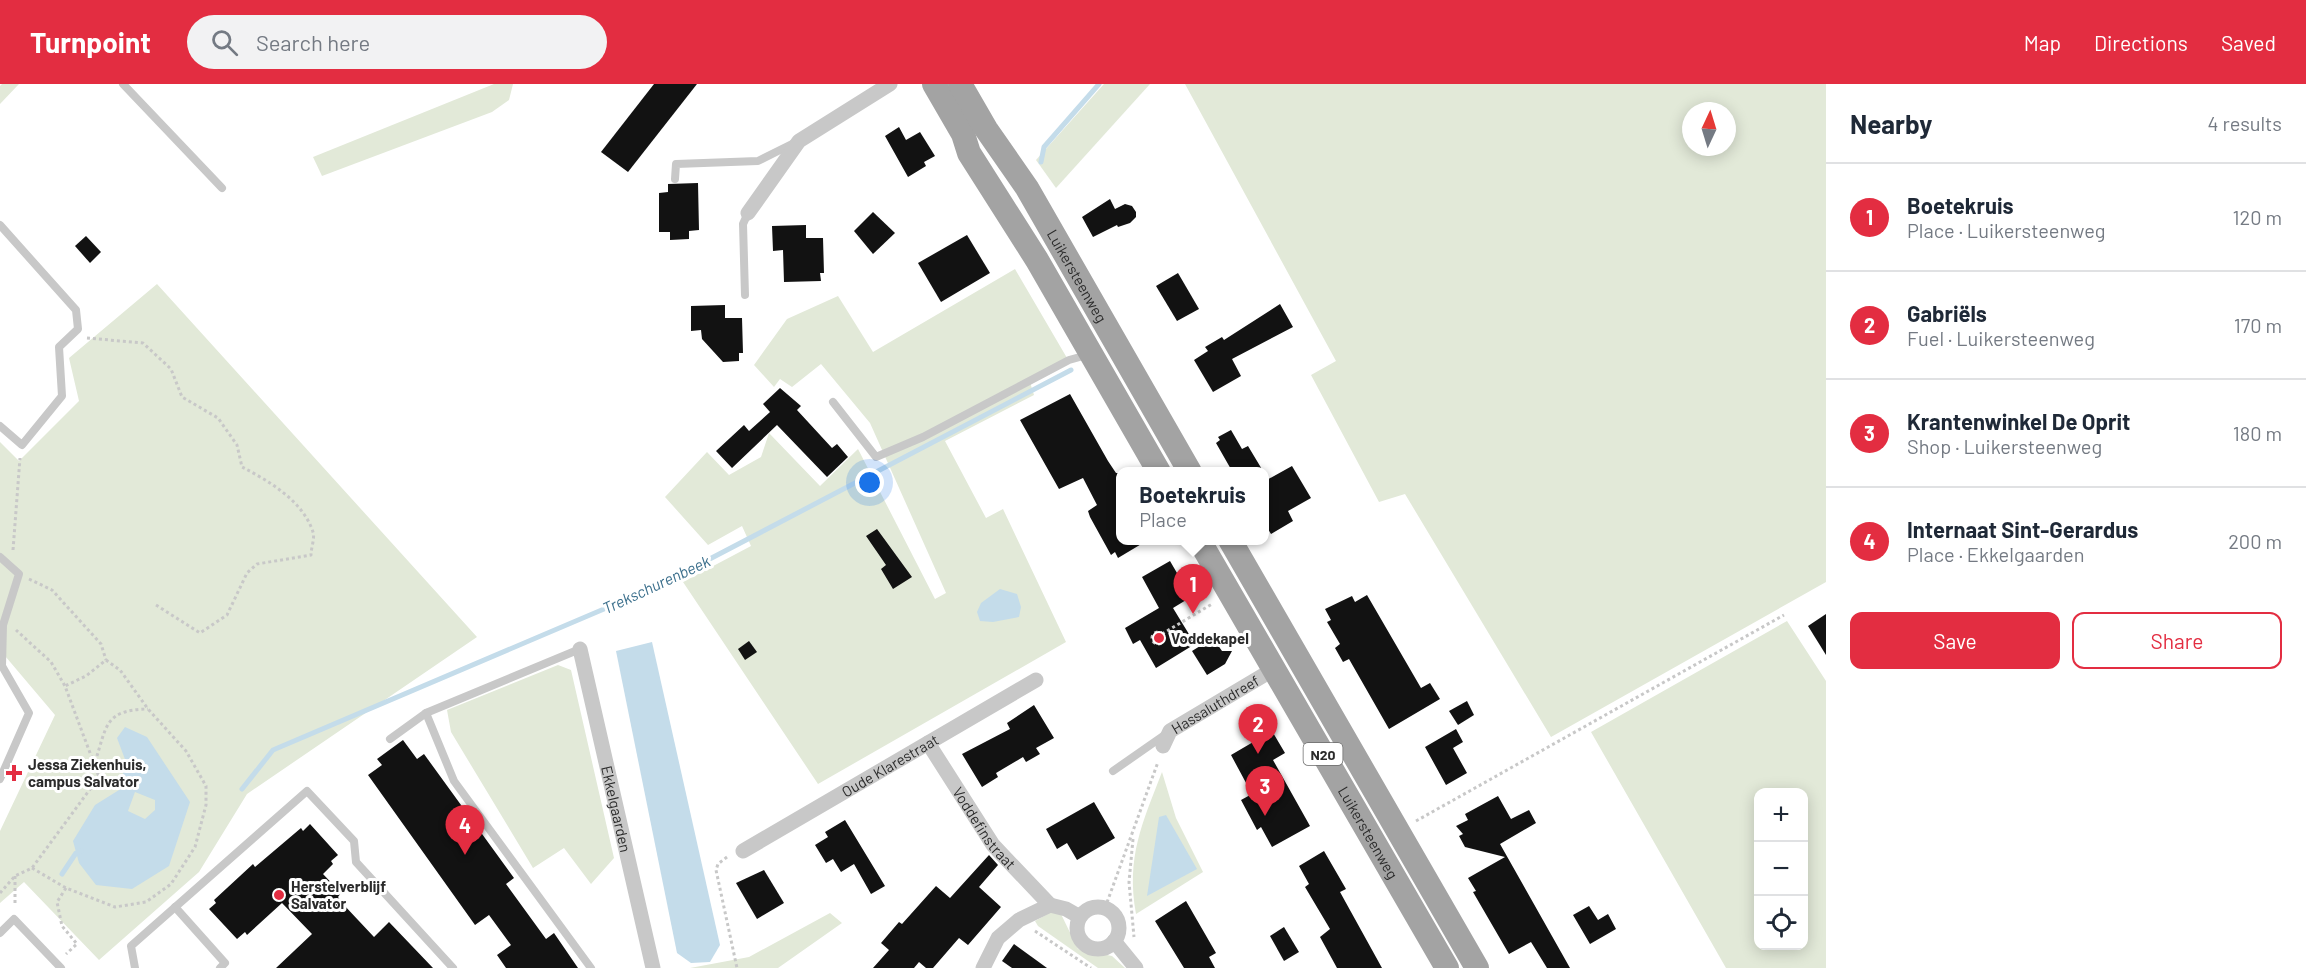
<!DOCTYPE html>
<meta charset="utf-8">
<style>
body{margin:0;font-family:Barlow,sans-serif;background:#f2f2f3;color:#1f2937}
.controls{position:absolute;right:18px;bottom:18px;display:grid;overflow:hidden;border-radius:12px;box-shadow:0 3px 15px #0003}
.controls button{width:54px;height:54px;display:grid;place-items:center;padding:0;border:0;border-bottom:2px solid #e0e1e3;background:#fff;color:#1f2937;font:30px sans-serif}
.compass{position:absolute;left:1682px;top:18px;width:54px;height:54px;border-radius:50%;background:#fff;box-shadow:0 3px 15px #0003;rotate:4deg}
.you{position:absolute;left:870px;top:399px;width:21px;height:21px;margin:-15px;border:4px solid #fff;border-radius:50%;background:#1a73e8;box-shadow:0 0 0 9px #1a73e833}
.badge{display:grid;place-items:center;width:39px;height:39px;border-radius:50%;background:#e32d41;color:#fff;font-size:20px;font-weight:700}
.pin{position:absolute;translate:-50% -50px;filter:drop-shadow(0 2px 3px #0008)}
.pin::after{content:'';position:absolute;top:32px;width:21px;height:18px;background:inherit;clip-path:polygon(0 0,100% 0,50% 100%)}
.popup{position:absolute;left:1116px;top:383px;width:153px;height:78px;box-sizing:border-box;display:grid;place-content:center;border-radius:12px;background:#fff;filter:drop-shadow(0 2px 4px #0005);font-size:20px;white-space:nowrap;color:#747a83}
.popup b{font-size:22px;color:#1f2937}
.popup::after{content:'';position:absolute;left:50%;top:100%;margin-left:-12px;border:12px solid transparent;border-top-color:#fff}
.list{margin:0;padding:0;list-style:none}
h2{display:flex;justify-content:space-between;align-items:center;height:78px;margin:0;padding:0 24px;font-size:26px}
h2 small{font-size:20px;font-weight:400;color:#747a83}
.list li{display:grid;grid-template-columns:39px 1fr auto;gap:18px;align-items:center;box-sizing:border-box;height:108px;padding:0 24px;border-top:2px solid #e0e1e3}
.list b{display:block;font-size:22px;white-space:nowrap}
.list p{margin:0;font-size:20px;white-space:nowrap;color:#747a83}
.list em{font-size:20px;font-style:normal;color:#747a83}
.actions{display:flex;gap:12px;padding:18px 24px}
.actions a{flex:1;padding:14px 0;border:2px solid #e32d41;border-radius:12px;text-align:center;font-size:21px;color:#e32d41}
.actions .main{background:#e32d41;color:#fff}
.icon{flex:none;width:33px;height:33px;fill:none;stroke:currentColor;stroke-width:2;stroke-linecap:round;stroke-linejoin:round}
.map{position:relative;flex:none;width:1826px;height:884px;overflow:hidden}
header{display:flex;align-items:center;gap:36px;box-sizing:border-box;height:84px;padding:0 30px;background:#e32d41;color:#fff}
header strong{font-size:28px}
nav{display:flex;gap:33px;margin-inline-start:auto;font-size:21px}
.search{width:420px;height:54px;background:#f2f2f3;display:flex;align-items:center;gap:15px;box-sizing:border-box;padding:0 21px;border-radius:33px;color:#747a83;font-size:22px}
main{display:flex}
aside{flex:1;background:#fff}
.map>svg:first-child{display:block}
.green{fill:#e2e9d8;fill-rule:evenodd}
.water{fill:#c4dcea;fill-rule:evenodd}
.lines{fill:none;stroke-linecap:round;stroke-linejoin:round}
.stream{stroke:#c4dcea;stroke-width:5}
.building{fill:#121212}
.path{stroke:#c8c8c8;stroke-width:3;stroke-dasharray:3 3;stroke-linecap:butt}
.service{stroke:#c8c8c8;stroke-width:8}
.minor{stroke:#c8c8c8;stroke-width:15}
.primary{stroke:#a3a3a3;stroke-width:24}
.poi-dot{fill:#e32d41;stroke:#fff;stroke-width:2}
.labels{text-anchor:middle;dominant-baseline:central;stroke-width:6;stroke-linejoin:round;paint-order:stroke}
.shield{fill:#fff;stroke:#6b6b6b;stroke-width:1.5}
.shield-label{font-size:14px;font-weight:bold;fill:#2b2b2b}
.street-label{font-size:15px;fill:#2b2b2b;stroke:#fff}
.poi-label{font-size:15px;font-weight:bold;fill:#2b2b2b;stroke:#fff;text-anchor:start}
.water-label{font-size:16px;font-style:italic;fill:#3b6f8c;stroke:#fff}
</style>
<header>
<strong>Turnpoint</strong>
<div class="search"><svg class="icon" aria-label="search" viewBox="0 0 24 24"><circle cx="10" cy="10" r="6"/><path d="M15 15l6 6"/></svg>Search here</div>
<nav><a>Map</a><a>Directions</a><a>Saved</a></nav>
</header>
<main>
<div class="map">
<svg width="1826" height="884" viewBox="0 0 1826 884">
<rect width="100%" height="100%" fill="#fff"/>
<g class="green">
<polygon points="2,0 19,0 0,20 0,2"/>
<polygon points="494,0 513,0 509,16 492,28 322,92 313,73"/>
<polygon points="1104,0 1150,0 1056,104 1036,76"/>
<path d="M1185,0H1826V498L1551,653L1405,410L1379,418L1311,291L1336,277ZM1691,27H1727V63H1691Z"/>
<polygon points="1015,185 1067,274 1029,295 1034,311 945,357 986,434 1003,425 1066,558 818,700 683,498 751,462 742,442 708,461 665,413 707,368 729,391 761,373 769,349 820,402 858,365 935,515 946,509 870,339 821,280 792,303 780,295 774,303 754,281 787,235 838,212 873,268"/>
<polygon points="157,200 477,553 247,710 199,788 99,876 24,798 0,819 0,747 55,631 0,566 0,358 19,377 79,317 69,274"/>
<path d="M1787,537L1826,597V884H1726L1591,648ZM1758,708H1804V862H1758Z"/>
<polygon points="558,581 571,586 614,774 591,800 564,764 533,784 451,648 447,626"/>
<path d="M1162,688L1176,734L1203,788L1136,830C1126,773 1142,740 1162,688Z"/>
<polygon points="1053,827 1060,828 1078,865 1112,872 1125,884 1098,884 1038,842 1035,837"/>
<polygon points="830,829 842,839 778,884 690,884 749,873"/>
</g>
<g class="water">
<polygon points="1000,505 1017,510 1021,523 1019,533 993,538 980,537 977,528 981,519"/>
<polygon points="652,558 720,861 710,878 691,879 677,869 616,567"/>
<path d="M125,643L147,653L190,718L169,782L132,805L96,801L79,779L73,757L95,721L119,706L126,678L117,654ZM135,708L155,716V726L145,735L128,727Z"/>
<polygon points="1166,731 1197,785 1147,812 1159,733"/>
</g>
<g class="lines">
<g class="stream">
<polyline points="1041,78 1044,63 1099,0"/>
<polyline points="242,705 273,666 658,502 1071,286"/>
<polyline points="62,790 76,769 81,767"/>
</g>
</g>
<g class="building">
<polygon points="654,0 697,0 628,88 601,68"/>
<polygon points="899,43 906,56 920,48 935,72 924,78 926,82 908,93 885,52"/>
<polygon points="698,99 699,146 689,147 689,155 670,156 670,148 659,148 659,109 668,108 668,100"/>
<polygon points="1110,115 1115,125 1125,120 1132,122 1136,128 1136,133 1130,139 1118,143 1117,141 1093,153 1082,133"/>
<polygon points="873,128 895,149 873,170 854,147"/>
<polygon points="806,141 806,154 823,154 824,189 820,189 821,197 784,198 783,166 773,167 772,142"/>
<polygon points="967,151 990,189 941,218 918,179"/>
<polygon points="86,152 101,168 90,179 75,162"/>
<polygon points="1178,189 1199,225 1177,237 1156,202"/>
<polygon points="1280,220 1293,243 1232,275 1241,292 1213,308 1194,276 1208,267 1205,263 1222,253 1224,256"/>
<polygon points="725,221 725,234 742,234 743,269 739,269 739,277 723,278 702,255 701,246 691,247 691,222"/>
<polygon points="780,304 801,322 797,326 832,364 837,360 848,373 827,393 777,341 732,384 716,367 744,341 749,347 770,328 763,320"/>
<polygon points="1070,310 1108,377 1116,389 1121,389 1121,456 1148,456 1118,474 1115,468 1111,471 1090,433 1088,427 1097,421 1083,394 1059,405 1020,336"/>
<polygon points="1231,346 1242,365 1248,362 1263,387 1232,387 1216,359 1220,356 1218,353"/>
<polygon points="1292,382 1311,414 1288,427 1293,437 1271,450 1265,440 1265,397"/>
<polygon points="877,445 912,493 893,505 881,485 886,481 866,452"/>
<polygon points="1170,477 1191,513 1173,524 1195,560 1156,584 1140,556 1133,560 1125,544 1159,524 1142,493"/>
<polygon points="1367,511 1421,604 1430,599 1440,615 1389,645 1349,575 1343,578 1335,564 1340,560 1327,538 1331,536 1325,525 1352,512 1355,518"/>
<polygon points="1826,530 1826,571 1808,542"/>
<polygon points="1213,554 1222,567 1232,567 1225,580 1207,591 1192,567"/>
<polygon points="749,557 757,568 745,576 738,565"/>
<polygon points="1467,617 1474,631 1458,641 1449,627"/>
<polygon points="1034,621 1054,654 1036,664 1040,670 1026,678 1023,673 996,689 998,693 982,703 962,670 1010,645 1007,639"/>
<polygon points="1456,645 1463,658 1453,664 1467,689 1446,701 1425,663"/>
<polygon points="1272,647 1285,669 1273,676 1310,742 1272,763 1261,743 1257,746 1241,716 1252,710 1231,671"/>
<polygon points="403,656 417,675 424,670 514,794 506,800 546,855 554,849 578,884 506,884 497,871 511,861 489,831 475,841 368,691 382,681 377,675"/>
<polygon points="1498,712 1511,735 1529,726 1536,739 1500,760 1570,884 1547,884 1531,858 1509,870 1473,808 1476,807 1468,794 1505,773 1465,763 1459,752 1463,750 1456,742 1468,736 1465,730"/>
<polygon points="1094,718 1115,754 1077,776 1067,759 1057,765 1046,745"/>
<polygon points="845,736 885,802 871,810 854,780 841,788 833,775 826,779 815,761 828,753 825,748"/>
<polygon points="310,740 338,771 331,777 333,780 323,790 341,809 338,813 343,820 374,853 389,838 433,884 276,884 312,850 282,819 247,851 245,848 237,855 209,825 216,819 214,816 253,780 255,783 301,744 303,747"/>
<polygon points="1324,767 1346,805 1340,808 1382,884 1337,884 1320,853 1330,845 1305,803 1309,800 1299,782"/>
<polygon points="989,771 998,781 979,803 1001,823 968,861 959,854 933,884 926,884 919,878 914,884 873,884 889,866 881,859 899,838 902,840 936,802 950,814"/>
<polygon points="764,786 784,819 757,835 736,799"/>
<polygon points="1186,817 1216,869 1209,873 1215,884 1184,884 1155,837"/>
<polygon points="1589,822 1598,836 1608,830 1616,845 1590,860 1573,831"/>
<polygon points="1284,843 1299,868 1284,877 1270,852"/>
<polygon points="1014,860 1047,884 1012,884 1002,877"/>
</g>
<g class="lines">
<g class="path">
<path d="M87,254L143,259L171,285L182,313L218,334L237,361L242,383C269,397 303,417 313,448C315,454 311,464 311,471L257,480L247,489L227,531L200,549L156,521"/>
<polyline points="13,466 20,374"/>
<polyline points="29,495 52,506 101,560 106,576"/>
<circle cx="1158" cy="554" r="6"/>
<polyline points="1162,550 1212,520"/>
<path d="M95,678C107,642 104,626 148,625"/>
<polyline points="99,693 115,704"/>
<polyline points="1416,737 1784,531"/>
<polyline points="1133,755 1129,798 1134,853"/>
<polyline points="727,773 718,780 716,786 737,884"/>
<polyline points="32,784 66,804 115,823 146,818 171,800 195,763 206,721 206,702 186,667 148,625 120,586 106,576 86,592 65,602"/>
<polyline points="15,792 15,822"/>
<polyline points="66,804 57,818 62,842 77,860 66,870"/>
<polyline points="0,809 15,792 32,784 99,693 65,602 51,578 16,546"/>
<polyline points="1105,824 1158,678"/>
<polyline points="1035,847 1091,884"/>
</g>
<g class="service">
<polyline points="123,0 222,104"/>
<polyline points="675,95 676,80 758,77 792,60"/>
<polyline points="0,141 76,226 78,245 59,263 62,312 22,361 0,342"/>
<polyline points="745,211 743,140 748,129"/>
<polyline points="833,318 876,373 923,353 1069,276 1087,271"/>
<polyline points="0,473 19,490 3,541 2,582 29,629 0,695"/>
<polyline points="426,629 454,697 591,884"/>
<polyline points="390,655 426,629 580,565"/>
<polyline points="1113,687 1166,650"/>
<polyline points="175,823 225,879 220,884"/>
<polyline points="0,849 14,835 61,884"/>
<polyline points="135,884 131,862 307,707 354,757 356,778 453,884"/>
</g>
<g class="minor">
<polyline points="748,129 799,57 890,0"/>
<path id="s1" d="M580,565L653,884"/>
<path id="s2" d="M928,659L993,761L1050,821"/>
<path id="s3" d="M1163,662L1170,647L1274,585"/>
<path id="s4" d="M743,767L1036,596"/>
<circle cx="1098" cy="844" r="21"/>
<polyline points="1114,857 1136,884"/>
<polyline points="983,884 998,854 1019,836 1050,821 1066,825 1080,833"/>
</g>
<g class="primary">
<polyline points="934,0 963,50 969,69 1037,176 1159,388"/>
<path id="s5" d="M960,0L986,45L1027,104L1190,388"/>
<path id="s6" d="M1199,456L1447,884"/>
<polyline points="1230,456 1477,884"/>
</g>
</g>
<g class="poi-dot">
<circle cx="1159" cy="554" r="6"/>
<path d="M11 680h6v6h6v6h-6v6h-6v-6h-6v-6h6z"/>
<circle cx="279" cy="811" r="6"/>
</g>
<g class="labels">
<rect class="shield" x="1303.5" y="659" width="39" height="22" rx="4.5"/>
<g class="shield-label">
<text x="1323" y="670">N20</text>
</g>
<g class="street-label">
<text stroke="none"><textPath href="#s5" startOffset="225">Luikersteenweg</textPath></text>
<text stroke="none"><textPath href="#s3" startOffset="69">Hassaluthdreef</textPath></text>
<text stroke="none"><textPath href="#s4" startOffset="170">Oude Klarestraat</textPath></text>
<text stroke="none"><textPath href="#s1" startOffset="164">Ekkelgaarden</textPath></text>
<text stroke="none"><textPath href="#s2" startOffset="102">Voddefinstraat</textPath></text>
<text stroke="none"><textPath href="#s6" startOffset="338">Luikersteenweg</textPath></text>
</g>
<g class="poi-label">
<text x="1171" y="554">Voddekapel</text>
<text x="28" y="680">Jessa Ziekenhuis,<tspan x="28" dy="17">campus Salvator</tspan></text>
<text x="291" y="802">Herstelverblijf<tspan x="291" dy="17">Salvator</tspan></text>
</g>
<g class="water-label">
<text transform="translate(656 500) rotate(-25)">Trekschurenbeek</text>
</g>
</g>
</svg>
<div class="controls">
<button>+</button>
<button>−</button>
<button><svg class="icon" aria-label="locate" viewBox="0 0 24 24"><circle cx="12" cy="12" r="6"/><path d="M12 2v4M12 18v4M2 12h4M18 12h4"/></svg></button>
</div>
<svg class="compass" viewBox="-18 -18 36 36"><path d="M0-13l5 13h-10z" fill="#e53935"/><path d="M0 13l5-13h-10z" fill="#747a83"/></svg>
<div class="you"></div>
<div class="pin badge" style="left:1193px;top:530px">1</div>
<div class="popup"><b>Boetekruis</b>Place</div>
<div class="pin badge" style="left:1258px;top:670px">2</div>
<div class="pin badge" style="left:1265px;top:732px">3</div>
<div class="pin badge" style="left:465px;top:771px">4</div>
</div>
<aside>
<h2>Nearby<small>4 results</small></h2>
<ul class="list">
<li><span class="badge">1</span><div><b>Boetekruis</b><p>Place · Luikersteenweg</p></div><em>120 m</em></li>
<li><span class="badge">2</span><div><b>Gabriëls</b><p>Fuel · Luikersteenweg</p></div><em>170 m</em></li>
<li><span class="badge">3</span><div><b>Krantenwinkel De Oprit</b><p>Shop · Luikersteenweg</p></div><em>180 m</em></li>
<li><span class="badge">4</span><div><b>Internaat Sint-Gerardus</b><p>Place · Ekkelgaarden</p></div><em>200 m</em></li>
</ul>
<div class="actions"><a class="main">Save</a><a>Share</a></div>
</aside>
</main>
